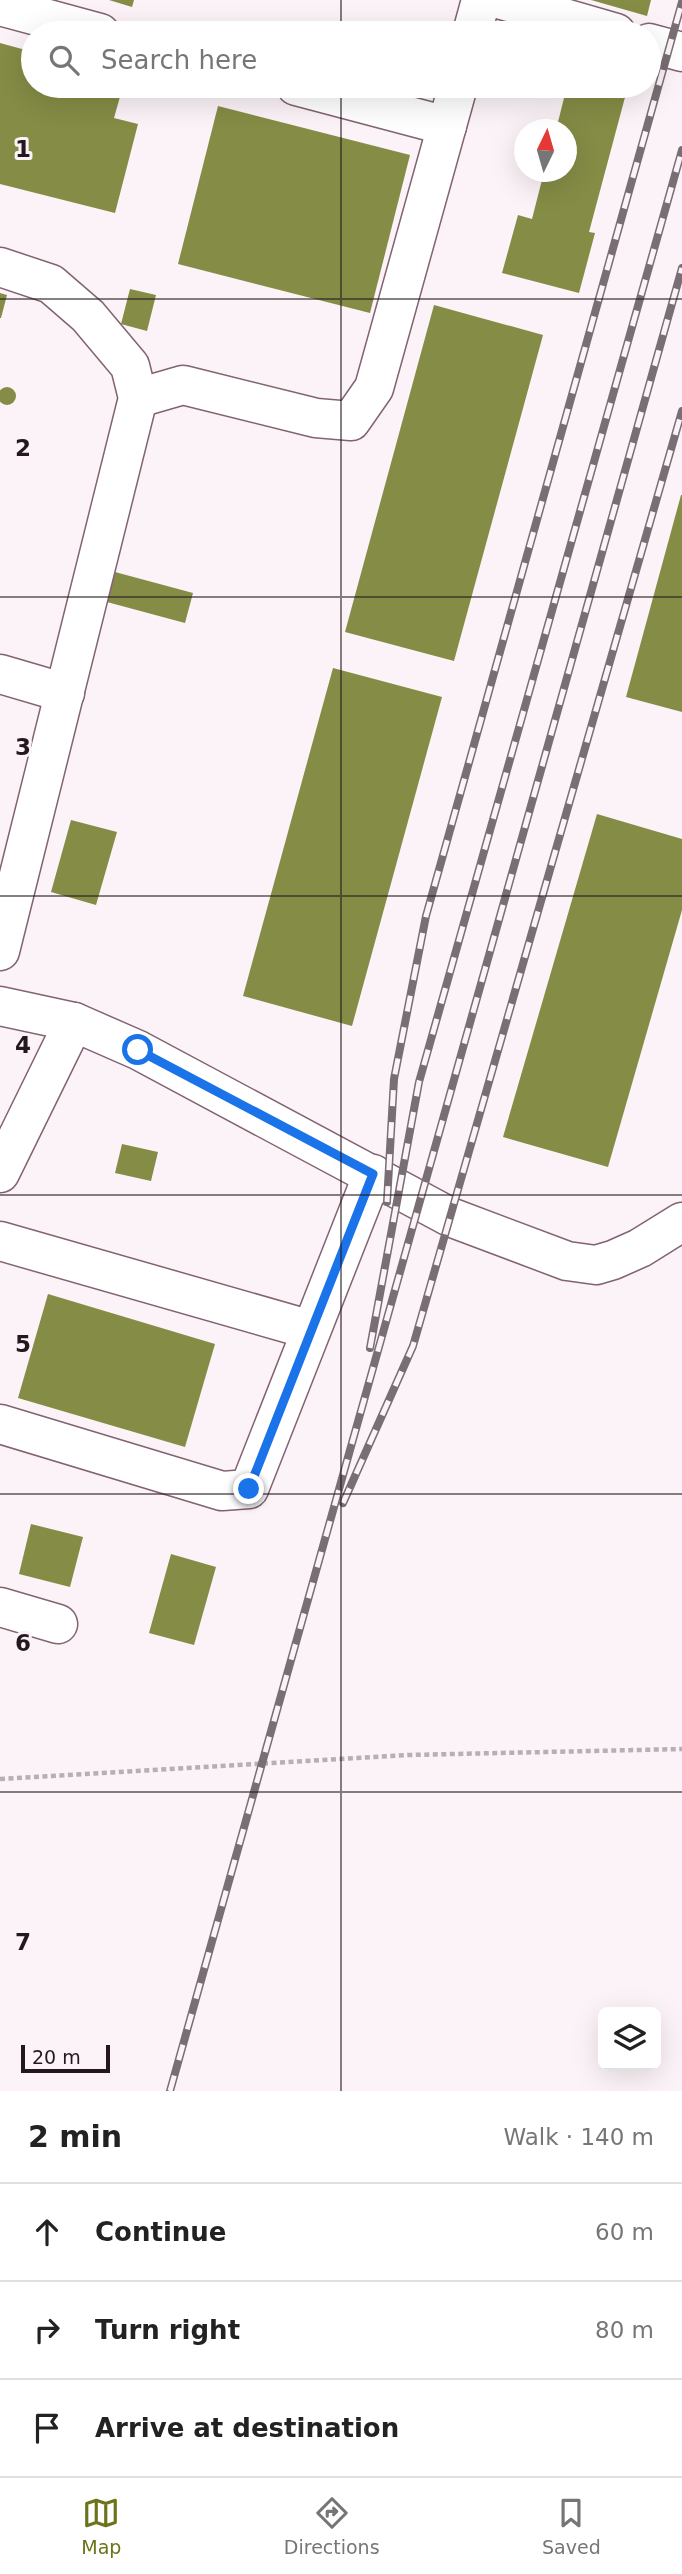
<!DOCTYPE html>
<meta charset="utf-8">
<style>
body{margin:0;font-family:"DejaVu Sans",sans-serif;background:#f6f6f6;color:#222}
.controls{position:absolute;right:21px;bottom:21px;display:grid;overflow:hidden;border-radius:10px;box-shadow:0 7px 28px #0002}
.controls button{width:63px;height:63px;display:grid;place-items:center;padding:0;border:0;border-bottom:2px solid #e0e0e0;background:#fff;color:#222;font:35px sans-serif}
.compass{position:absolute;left:514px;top:119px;width:63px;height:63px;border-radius:50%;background:#fff;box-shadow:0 7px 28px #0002;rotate:5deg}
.scale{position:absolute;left:21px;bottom:18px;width:89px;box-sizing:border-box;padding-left:7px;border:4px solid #25171e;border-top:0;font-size:19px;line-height:24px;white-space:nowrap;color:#25171e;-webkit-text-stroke:5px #fbf3f7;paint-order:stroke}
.stop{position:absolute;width:21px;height:21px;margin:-16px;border:5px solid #1a73e8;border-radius:50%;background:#fff}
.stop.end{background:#1a73e8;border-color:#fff;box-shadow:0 2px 7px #0008}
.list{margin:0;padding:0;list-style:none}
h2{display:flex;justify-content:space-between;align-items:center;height:91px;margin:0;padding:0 28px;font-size:30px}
h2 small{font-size:23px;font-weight:400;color:#767676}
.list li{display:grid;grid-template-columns:46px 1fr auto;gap:21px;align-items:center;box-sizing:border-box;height:98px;padding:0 28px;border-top:2px solid #e0e0e0}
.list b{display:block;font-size:26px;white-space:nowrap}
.list em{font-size:23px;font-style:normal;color:#767676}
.icon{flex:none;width:38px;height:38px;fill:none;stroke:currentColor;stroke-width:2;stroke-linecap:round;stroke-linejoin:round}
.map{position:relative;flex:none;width:682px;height:2091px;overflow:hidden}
.search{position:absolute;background:#fff;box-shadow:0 7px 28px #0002;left:21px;right:21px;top:21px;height:77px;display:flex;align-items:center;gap:18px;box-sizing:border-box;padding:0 24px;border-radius:38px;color:#767676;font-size:26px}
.sheet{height:385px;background:#fff}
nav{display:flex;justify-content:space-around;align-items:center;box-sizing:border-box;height:98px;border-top:2px solid #e0e0e0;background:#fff;font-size:19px;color:#767676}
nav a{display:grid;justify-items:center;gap:4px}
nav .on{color:#6c731b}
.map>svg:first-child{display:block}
.building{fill:#858c45}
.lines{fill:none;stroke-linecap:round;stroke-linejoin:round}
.minor-casing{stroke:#836272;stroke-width:41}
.path{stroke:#b8aeb3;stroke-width:4.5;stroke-dasharray:5 3.5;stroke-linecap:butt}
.minor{stroke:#fff;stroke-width:38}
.rail-casing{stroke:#796e73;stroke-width:8}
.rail{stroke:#fbf3f7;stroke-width:5;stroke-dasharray:16;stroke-linecap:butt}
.route{stroke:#1a73e8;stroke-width:9}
.grid{fill:none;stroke:#25171e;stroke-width:2;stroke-opacity:0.55}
.grid-label{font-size:23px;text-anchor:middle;font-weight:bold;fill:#25171e;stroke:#fbf3f7;stroke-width:6;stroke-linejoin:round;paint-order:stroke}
</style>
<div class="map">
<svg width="682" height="2091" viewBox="0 0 682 2091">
<rect width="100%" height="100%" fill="#fbf3f7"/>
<g class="building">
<polygon points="109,0 134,0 132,7"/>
<polygon points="591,0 651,0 647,16"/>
<polygon points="0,43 33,52 33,86 123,86 114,118 138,124 115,213 0,184"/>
<polygon points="567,86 628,86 589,232 595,233 579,293 502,273 518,215 532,219 544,172 566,172 566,130 556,130"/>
<polygon points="218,106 410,155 370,313 178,264"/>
<polygon points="130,289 156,295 147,331 121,324"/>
<polygon points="0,293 7,295 1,318 0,318"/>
<polygon points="434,305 543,335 454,661 345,632"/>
<circle cx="7" cy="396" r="9"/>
<polygon points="681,495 682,495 682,712 626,697"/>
<polygon points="115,572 193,593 185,623 107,602"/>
<polygon points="333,668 442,697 352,1026 243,996"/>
<polygon points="597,814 682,839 682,910 608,1167 503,1137"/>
<polygon points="71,820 117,832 96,905 51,892"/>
<polygon points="122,1144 158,1152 151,1181 115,1173"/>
<polygon points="48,1294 215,1344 185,1447 18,1398"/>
<polygon points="31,1524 83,1537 70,1587 19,1574"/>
<polygon points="171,1554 216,1567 194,1645 149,1633"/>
</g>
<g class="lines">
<g class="minor-casing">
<g id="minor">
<polyline points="502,0 616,33"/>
<polyline points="0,6 100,33"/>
<polyline points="472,33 481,0"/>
<polyline points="649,43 682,52"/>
<polyline points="296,86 447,126"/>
<polyline points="0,267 51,284 88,316 130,366 138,398 0,951"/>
<polyline points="138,398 183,385 316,418 351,421 374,388 458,86"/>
<polyline points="0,674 65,693"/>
<polyline points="0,1006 74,1022 138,1050 450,1217 567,1261 596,1265 613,1260 640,1248 682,1222"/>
<polyline points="0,1173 74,1022"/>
<polyline points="0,1241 311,1330"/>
<polyline points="0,1424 222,1491 249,1489 373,1174"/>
<polyline points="0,1607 58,1624"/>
</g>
</g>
<polyline class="path" points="0,1779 409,1755 682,1749"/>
<use href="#minor" class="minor"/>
<g class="rail-casing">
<g id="rail">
<polyline points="387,1202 394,1079 426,916 682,2"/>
<polyline points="370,1348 419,1082 682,150"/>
<polyline points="343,1503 413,1346 682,411"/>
<polyline points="170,2091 682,268"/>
</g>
</g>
<use href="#rail" class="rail"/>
</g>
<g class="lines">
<polyline class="route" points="138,1050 373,1174 249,1489"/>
</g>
<path class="grid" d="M341,0V33M341,86V2091M0,299H682M0,597H682M0,896H682M0,1195H682M0,1494H682M0,1792H682"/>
<g class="grid-label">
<text x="23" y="157">1</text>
<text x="23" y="456">2</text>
<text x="23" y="755">3</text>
<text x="23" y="1053">4</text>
<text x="23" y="1352">5</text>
<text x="23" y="1651">6</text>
<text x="23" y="1950">7</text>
</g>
</svg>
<div class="controls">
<button><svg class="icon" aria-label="layers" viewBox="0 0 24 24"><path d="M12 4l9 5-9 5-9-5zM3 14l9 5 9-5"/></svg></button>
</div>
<svg class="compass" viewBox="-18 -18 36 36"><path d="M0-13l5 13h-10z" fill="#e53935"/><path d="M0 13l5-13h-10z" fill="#767676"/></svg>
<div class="scale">20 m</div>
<div class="stop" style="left:138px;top:1050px"></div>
<div class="stop end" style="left:249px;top:1489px"></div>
<div class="search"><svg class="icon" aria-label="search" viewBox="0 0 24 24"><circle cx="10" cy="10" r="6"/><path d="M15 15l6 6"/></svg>Search here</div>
</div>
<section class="sheet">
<h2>2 min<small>Walk · 140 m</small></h2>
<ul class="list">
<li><svg class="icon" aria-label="ahead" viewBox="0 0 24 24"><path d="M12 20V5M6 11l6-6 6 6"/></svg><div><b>Continue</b></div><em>60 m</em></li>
<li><svg class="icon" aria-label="right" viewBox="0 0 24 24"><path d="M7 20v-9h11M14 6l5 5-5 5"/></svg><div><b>Turn right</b></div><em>80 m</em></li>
<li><svg class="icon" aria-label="arrive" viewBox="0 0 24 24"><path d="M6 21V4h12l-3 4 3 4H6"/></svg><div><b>Arrive at destination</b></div></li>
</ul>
</section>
<nav>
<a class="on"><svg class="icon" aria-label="map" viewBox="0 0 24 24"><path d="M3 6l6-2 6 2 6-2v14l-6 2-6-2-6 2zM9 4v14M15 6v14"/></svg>Map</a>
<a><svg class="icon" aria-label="directions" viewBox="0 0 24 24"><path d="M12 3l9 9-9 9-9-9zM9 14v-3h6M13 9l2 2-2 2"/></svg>Directions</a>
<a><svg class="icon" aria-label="saved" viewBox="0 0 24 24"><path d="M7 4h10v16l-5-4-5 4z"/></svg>Saved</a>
</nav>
